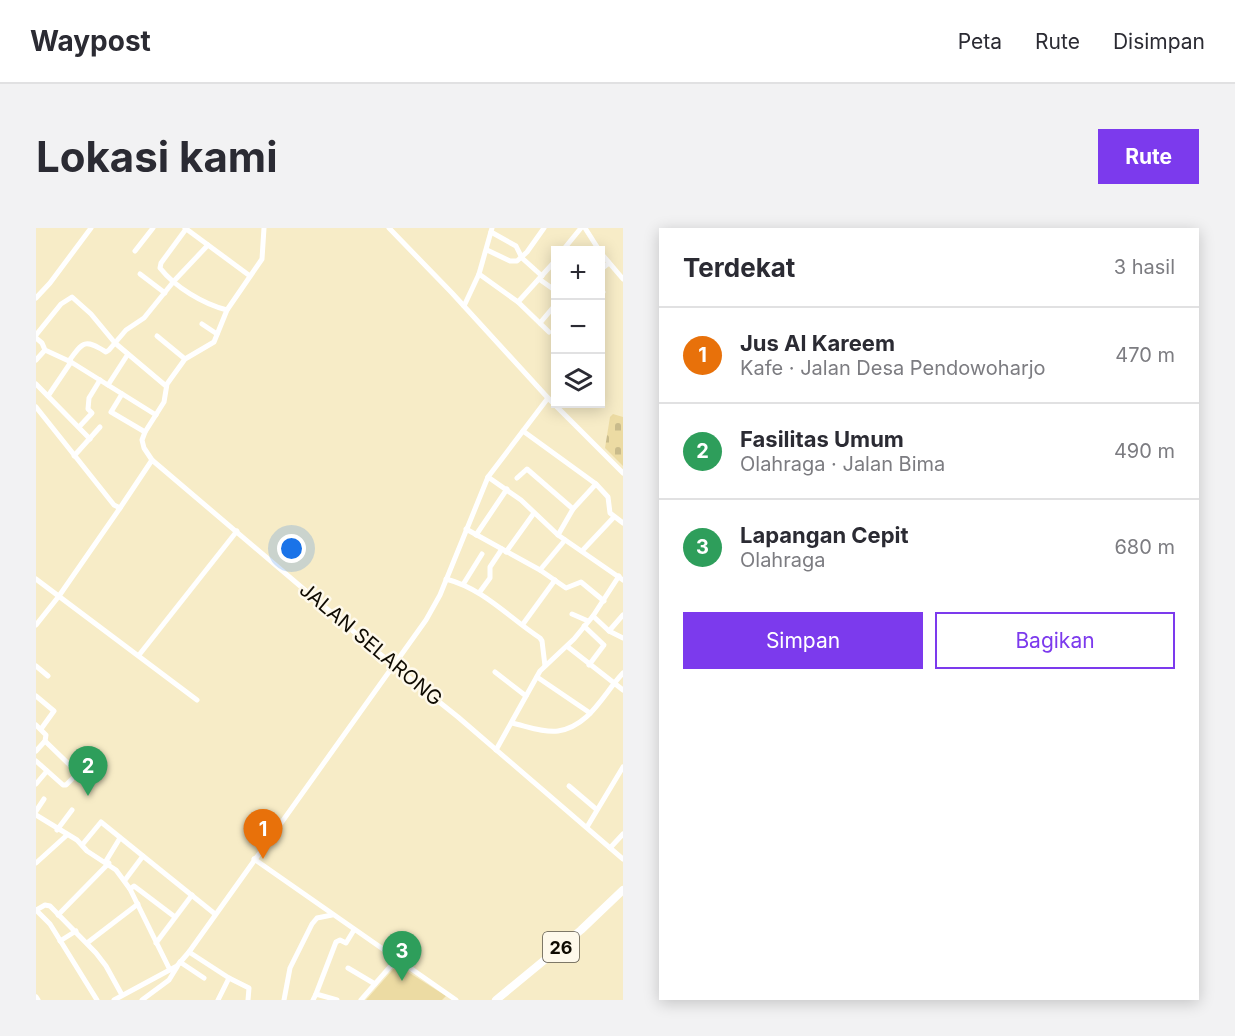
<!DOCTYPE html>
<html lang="id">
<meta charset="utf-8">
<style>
body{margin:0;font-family:Inter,sans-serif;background:#f2f2f3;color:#2b2b33}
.controls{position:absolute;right:18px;top:18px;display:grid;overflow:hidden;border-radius:0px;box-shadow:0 3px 15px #0003}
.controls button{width:54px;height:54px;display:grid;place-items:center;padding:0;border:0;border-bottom:2px solid #e1e1e2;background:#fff;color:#2b2b33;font:30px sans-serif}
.you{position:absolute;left:256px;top:321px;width:21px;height:21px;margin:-15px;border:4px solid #fff;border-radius:50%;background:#1a73e8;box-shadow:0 0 0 9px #1a73e833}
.badge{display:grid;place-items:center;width:39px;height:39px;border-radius:50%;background:#7c3aed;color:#fff;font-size:20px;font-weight:700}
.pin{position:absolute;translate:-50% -50px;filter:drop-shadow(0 2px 3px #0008)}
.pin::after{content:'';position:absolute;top:32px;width:21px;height:18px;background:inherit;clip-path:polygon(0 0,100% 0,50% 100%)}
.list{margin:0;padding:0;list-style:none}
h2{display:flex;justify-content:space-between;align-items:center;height:78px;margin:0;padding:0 24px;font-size:26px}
h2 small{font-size:20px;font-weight:400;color:#7c7c81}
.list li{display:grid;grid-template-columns:39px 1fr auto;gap:18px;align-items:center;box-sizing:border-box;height:96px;padding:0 24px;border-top:2px solid #e1e1e2}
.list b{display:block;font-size:22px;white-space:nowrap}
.list p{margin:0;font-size:20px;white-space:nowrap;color:#7c7c81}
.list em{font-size:20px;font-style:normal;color:#7c7c81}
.actions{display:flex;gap:12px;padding:18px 24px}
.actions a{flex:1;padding:14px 0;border:2px solid #7c3aed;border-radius:0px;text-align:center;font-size:21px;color:#7c3aed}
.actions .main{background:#7c3aed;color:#fff}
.icon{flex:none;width:33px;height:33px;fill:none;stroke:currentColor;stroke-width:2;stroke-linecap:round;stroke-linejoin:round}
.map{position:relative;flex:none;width:587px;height:772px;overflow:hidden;border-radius:0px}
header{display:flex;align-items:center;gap:36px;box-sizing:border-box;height:84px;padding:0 30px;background:#fff;border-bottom:2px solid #e1e1e2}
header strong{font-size:28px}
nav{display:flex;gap:33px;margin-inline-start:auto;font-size:21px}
.intro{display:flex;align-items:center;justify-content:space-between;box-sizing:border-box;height:144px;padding:0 36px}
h1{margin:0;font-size:42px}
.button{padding:15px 27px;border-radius:0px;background:#7c3aed;color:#fff;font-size:21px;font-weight:700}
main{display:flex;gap:36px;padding:0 36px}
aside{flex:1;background:#fff;border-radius:0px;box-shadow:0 3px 15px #0003}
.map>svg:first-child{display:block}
.cemetery{fill:url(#cemetery-stones)}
.green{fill:#ecdba3}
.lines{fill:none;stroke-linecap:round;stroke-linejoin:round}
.street{stroke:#fff;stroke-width:5}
.primary{stroke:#fff;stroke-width:8}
.labels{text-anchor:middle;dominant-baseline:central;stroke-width:5;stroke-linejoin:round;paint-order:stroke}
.shield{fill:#fef9eb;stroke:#575248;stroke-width:1.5}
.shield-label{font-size:18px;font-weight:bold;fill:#0f0b02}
.street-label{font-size:20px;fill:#0f0b02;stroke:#fef9eb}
</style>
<header>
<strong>Waypost</strong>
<nav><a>Peta</a><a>Rute</a><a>Disimpan</a></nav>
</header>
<div class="intro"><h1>Lokasi kami</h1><a class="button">Rute</a></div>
<main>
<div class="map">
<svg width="587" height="772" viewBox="0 0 587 772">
<defs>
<pattern id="cemetery-stones" width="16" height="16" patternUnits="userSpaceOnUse" patternTransform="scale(1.5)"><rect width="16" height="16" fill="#ecdba3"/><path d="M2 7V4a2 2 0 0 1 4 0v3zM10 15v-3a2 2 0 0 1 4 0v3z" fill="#c9bb8b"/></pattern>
</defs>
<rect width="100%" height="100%" fill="#f7ecc7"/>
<polygon class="cemetery" points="577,186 587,189 587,238 569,220 574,189"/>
<polygon class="green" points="361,737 410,768 406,772 330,772"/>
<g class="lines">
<g class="street">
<polyline points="149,0 214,48"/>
<polyline points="353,0 416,65 512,170 587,245"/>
<polyline points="549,0 563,22"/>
<path d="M150,1L125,35L124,40C139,59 167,76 191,82"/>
<polyline points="455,4 480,18 486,30 506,48"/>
<polyline points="451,22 474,33 481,33 491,24 508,0"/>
<polyline points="527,22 545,0"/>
<polyline points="99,23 117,0"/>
<polyline points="564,24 587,51"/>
<polyline points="564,42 573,35"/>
<polyline points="104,46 129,65"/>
<polyline points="443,46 482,74 520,32"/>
<polyline points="503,51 520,63"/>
<polyline points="564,66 567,64"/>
<polyline points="0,70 14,55 55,0"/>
<polyline points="482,74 513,104"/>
<polyline points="428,78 443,46 456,0"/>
<polyline points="504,95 520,76"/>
<polyline points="166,96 181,106"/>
<polyline points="0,107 25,76 36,69 55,86 79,115 130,158"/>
<polyline points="121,108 149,131"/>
<polyline points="0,110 6,115 9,122 35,134 120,187"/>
<polyline points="0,132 9,122"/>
<path d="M33,133C47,113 49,111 70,124L73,122L90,102L108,90L138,53L172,17"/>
<polyline points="0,156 54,211"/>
<polyline points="72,157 92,126"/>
<polyline points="86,166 75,184 109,204"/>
<polyline points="12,168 35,134"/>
<polyline points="0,179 78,277 84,280 116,232 357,437 422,489 587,631"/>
<polyline points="43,199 56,185 52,181 53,170 64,152"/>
<polyline points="487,203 560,256 572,269 574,285 587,295"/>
<polyline points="38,228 64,199"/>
<polyline points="116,232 108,220 106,212 109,204 128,174 131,156 149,131 178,114 191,82 226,31 228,0"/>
<polyline points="452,249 485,272 522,307 587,352"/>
<polyline points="481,250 491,241 537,281"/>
<polyline points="430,301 504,342 530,360 545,354 568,373"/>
<polyline points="440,307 471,261"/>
<polyline points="522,307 537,281 560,256"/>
<polyline points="546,323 578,289"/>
<polyline points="470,324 498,285"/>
<polyline points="504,342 529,312"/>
<polyline points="0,351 161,472"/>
<path d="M410,351C448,361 472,389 504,410L506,413L509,438"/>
<polyline points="428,355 446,326"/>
<polyline points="443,365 454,350 454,339 466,321"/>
<polyline points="536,386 552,393"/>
<polyline points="557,388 573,403 587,410"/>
<polyline points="487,396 519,352"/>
<polyline points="0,397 23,368 84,280"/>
<polyline points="548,398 568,417 553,437"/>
<polyline points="573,403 587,387"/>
<polyline points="532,419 587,462"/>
<polyline points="103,427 201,303"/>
<polyline points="0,438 12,448"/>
<polyline points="459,444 490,468"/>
<polyline points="501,449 554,485"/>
<polyline points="0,468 18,483 5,501"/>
<path d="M476,495C490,498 508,505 522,503C554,498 567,466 587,445"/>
<polyline points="0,497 10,507 9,513 0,523"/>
<polyline points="460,522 504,443 538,411 557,388 583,348"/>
<polyline points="0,533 27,557 30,557 42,545 9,513"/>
<polyline points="0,556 11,543"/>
<polyline points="533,558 560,581"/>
<polyline points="0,583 8,571"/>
<polyline points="0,587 41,612 51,623 80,642 94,661 134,742"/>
<polyline points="551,599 587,539"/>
<polyline points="21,602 36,582"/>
<polyline points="46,617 65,594 107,628"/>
<polyline points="574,620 587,606"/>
<polyline points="218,631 420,772"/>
<polyline points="70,633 84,610"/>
<polyline points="0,635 31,607"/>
<polyline points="89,652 107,628 179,686"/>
<polyline points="94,661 98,658 139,689"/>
<polyline points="0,682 9,677 14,678 60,725 70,738 86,767"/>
<polyline points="0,682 14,696 61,772"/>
<polyline points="22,687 73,635"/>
<polyline points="24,713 40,703"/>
<polyline points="51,715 102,676"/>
<polyline points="120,715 156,667"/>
<polyline points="153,724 193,750 213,760 212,772"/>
<polyline points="144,734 168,750"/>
<polyline points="312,740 339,756"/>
<polyline points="280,766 300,714 304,712 310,715 318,702"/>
<polyline points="0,769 2,772"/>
<polyline points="78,772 141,738 153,724 390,392 404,367 452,249 512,170"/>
<polyline points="106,772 133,752 141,739"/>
<polyline points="182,772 193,750"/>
<polyline points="248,772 254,740 276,696 281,690 296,687"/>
<polyline points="277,772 280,766 301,772"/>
<polyline points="325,772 360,732"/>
</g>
<polyline class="primary" points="460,772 545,702 587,662"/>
</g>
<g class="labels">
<rect class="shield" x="507" y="704" width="36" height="30" rx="4.5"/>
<g class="shield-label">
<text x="525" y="719">26</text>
</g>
<g class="street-label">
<text transform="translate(335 416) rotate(40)">JALAN SELARONG</text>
</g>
</g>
</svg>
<div class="controls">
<button>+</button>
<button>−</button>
<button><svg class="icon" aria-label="layers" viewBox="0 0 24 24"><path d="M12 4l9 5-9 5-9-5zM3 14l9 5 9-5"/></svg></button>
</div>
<div class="you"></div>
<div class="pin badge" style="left:227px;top:631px;background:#e8710a">1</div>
<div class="pin badge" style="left:52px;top:568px;background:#2e9e5b">2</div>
<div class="pin badge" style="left:366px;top:753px;background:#2e9e5b">3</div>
</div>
<aside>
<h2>Terdekat<small>3 hasil</small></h2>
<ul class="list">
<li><span class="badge" style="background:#e8710a">1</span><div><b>Jus Al Kareem</b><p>Kafe · Jalan Desa Pendowoharjo</p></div><em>470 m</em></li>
<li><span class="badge" style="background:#2e9e5b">2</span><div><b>Fasilitas Umum</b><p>Olahraga · Jalan Bima</p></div><em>490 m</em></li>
<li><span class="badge" style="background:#2e9e5b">3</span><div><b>Lapangan Cepit</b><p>Olahraga</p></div><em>680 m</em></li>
</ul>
<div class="actions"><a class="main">Simpan</a><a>Bagikan</a></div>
</aside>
</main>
